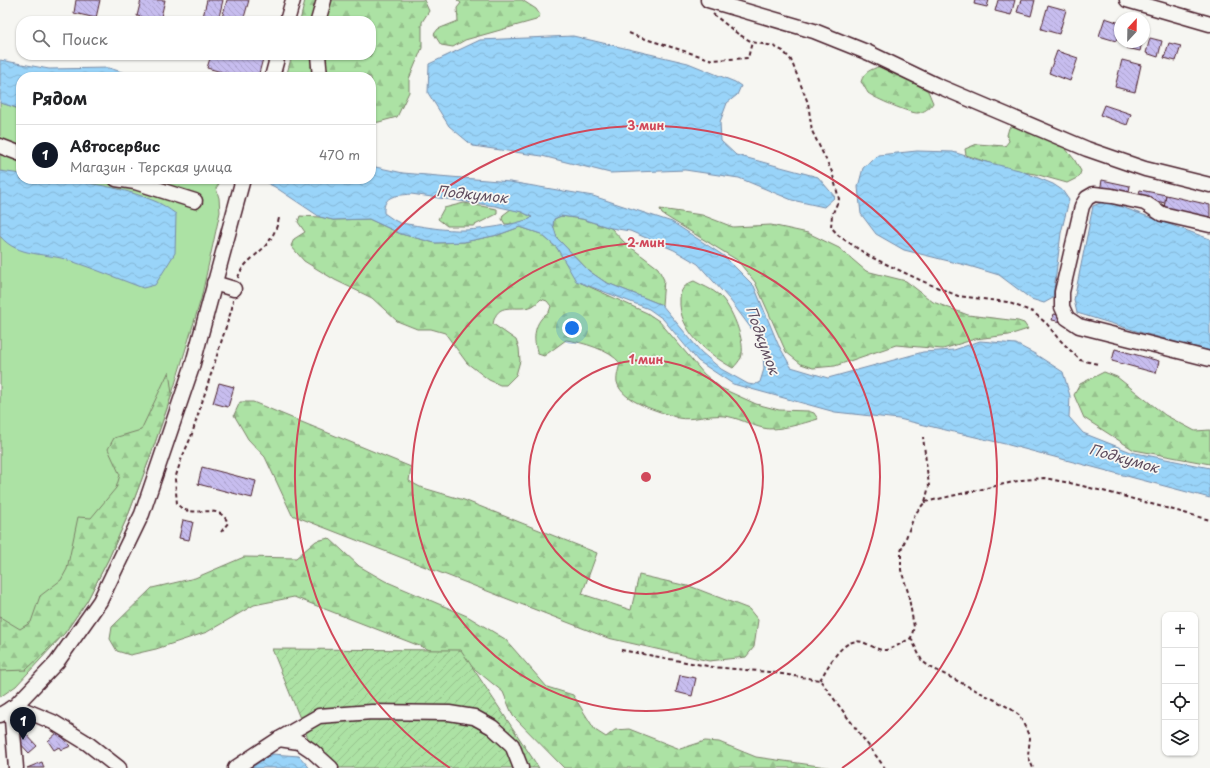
<!DOCTYPE html>
<html lang="ru">
<meta charset="utf-8">
<style>
body{margin:0;font-family:"Playpen Sans",sans-serif;background:#f2f2f2;color:#202124}
.controls{position:absolute;right:12px;bottom:12px;display:grid;overflow:hidden;border-radius:8px;box-shadow:0 1px 3px #0004}
.controls button{width:36px;height:36px;display:grid;place-items:center;padding:0;border:0;border-bottom:1px solid #e0e0e0;background:#fff;color:#202124;font:20px sans-serif}
.compass{position:absolute;left:1114px;top:12px;width:36px;height:36px;border-radius:50%;background:#fff;box-shadow:0 1px 3px #0004;rotate:22deg}
.you{position:absolute;left:572px;top:328px;width:14px;height:14px;margin:-10px;border:3px solid #fff;border-radius:50%;background:#1a73e8;box-shadow:0 0 0 6px #1a73e833}
.badge{display:grid;place-items:center;width:26px;height:26px;border-radius:50%;background:#111827;color:#fff;font-size:13px;font-weight:700}
.pin{position:absolute;translate:-50% -33px;filter:drop-shadow(0 1px 2px #0008)}
.pin::after{content:'';position:absolute;top:21px;width:14px;height:12px;background:inherit;clip-path:polygon(0 0,100% 0,50% 100%)}
.list{margin:0;padding:0;list-style:none}
h2{display:flex;justify-content:space-between;align-items:center;height:52px;margin:0;padding:0 16px;font-size:17px}
h2 small{font-size:13px;font-weight:400;color:#757577}
.list li{display:grid;grid-template-columns:26px 1fr auto;gap:12px;align-items:center;box-sizing:border-box;height:60px;padding:0 16px;border-top:1px solid #e0e0e0}
.list b{display:block;font-size:15px;white-space:nowrap}
.list p{margin:0;font-size:13px;white-space:nowrap;color:#757577}
.list em{font-size:13px;font-style:normal;color:#757577}
.icon{flex:none;width:22px;height:22px;fill:none;stroke:currentColor;stroke-width:2;stroke-linecap:round;stroke-linejoin:round}
.map{position:relative;flex:none;width:1210px;height:768px;overflow:hidden}
.search{position:absolute;background:#fff;box-shadow:0 1px 3px #0004;left:16px;top:16px;width:360px;height:44px;display:flex;align-items:center;gap:10px;box-sizing:border-box;padding:0 14px;border-radius:16px;color:#757577;font-size:15px}
.panel{position:absolute;background:#fff;box-shadow:0 1px 3px #0004;left:16px;top:72px;width:360px;height:112px;border-radius:16px}
.map>svg:first-child{display:block}
.grass{fill:#ace2a4;stroke:#7b8068}
.forest{fill:url(#forest-firs);stroke:#7b8068}
.garden{fill:url(#garden-furrows);stroke:#7b8068}
.water{fill:url(#water-waves);stroke:#798ca7;fill-rule:evenodd}
.building{fill:url(#building-back-hatch);stroke:#4a1f2b}
.lines{fill:none;stroke-linecap:round;stroke-linejoin:round}
.minor-casing{stroke:#4a1f2b;stroke-width:17}
.path{stroke:#4a1f2b;stroke-width:2;stroke-dasharray:4 3;stroke-linecap:butt}
.minor{stroke:#f6f6f2;stroke-width:14}
.ring{fill:none;stroke:#d1495b;stroke-width:2}
.labels{text-anchor:middle;dominant-baseline:central;stroke-width:3.5;stroke-linejoin:round;paint-order:stroke}
.water-label{font-size:14px;font-style:italic;fill:#5e4c5e;stroke:#f6f6f2}
.centre{fill:#d1495b;stroke:#f6f6f2;stroke-width:2}
.ring-label{font-size:12px;text-anchor:middle;font-weight:bold;fill:#d1495b;stroke:#f6f6f2;stroke-width:3.5;stroke-linejoin:round;paint-order:stroke}
</style>
<div class="map">
<svg width="1210" height="768" viewBox="0 0 1210 768">
<defs>
<pattern id="forest-firs" width="22" height="20" patternUnits="userSpaceOnUse"><rect width="22" height="20" fill="#ace2a4"/><path d="M5 1l3.5 6h-7zM16 11l3.5 6h-7z" fill="#96c18d"/></pattern>
<pattern id="garden-furrows" width="10" height="10" patternUnits="userSpaceOnUse"><rect width="10" height="10" fill="#ace2a4"/><path d="M-1 1l2-2M0 10L10 0M9 11l2-2" fill="none" stroke="#96c18d"/></pattern>
<pattern id="water-waves" width="16" height="10" patternUnits="userSpaceOnUse"><rect width="16" height="10" fill="#99d4f9"/><path d="M0 5q4-4 8 0t8 0" fill="none" stroke="#85b6d6"/></pattern>
<pattern id="building-back-hatch" width="6" height="6" patternUnits="userSpaceOnUse"><rect width="6" height="6" fill="#c7bdef"/><path d="M-1 5l2 2M0 0l6 6M5-1l2 2" fill="none" stroke="#aca2cd"/></pattern>
</defs>
<rect width="100%" height="100%" fill="#f6f6f2"/>
<filter id="ink" filterUnits="userSpaceOnUse"><feTurbulence type="fractalNoise" baseFrequency=".025" numOctaves="2"/><feDisplacementMap in="SourceGraphic" scale="8" xChannelSelector="R" yChannelSelector="G"/><feConvolveMatrix kernelMatrix="1 2 1 2 8 2 1 2 1" color-interpolation-filters="sRGB"/></filter>
<g filter="url(#ink)">
<polygon class="grass" points="0,102 21,110 21,179 219,179 219,184 216,188 219,198 220,212 201,299 172,394 149,460 129,513 108,560 87,601 64,634 16,686 0,697"/>
<g class="forest">
<polygon points="305,0 424,0 429,11 422,22 422,48 409,79 409,92 397,117 379,122 371,123 371,77 286,77 292,55 371,55 371,21 300,21"/>
<polygon points="457,0 522,0 536,9 540,15 536,20 465,40 453,47 441,45 434,34 438,29 458,21 457,8 461,3"/>
<path d="M880,66L901,75L928,91L933,103C930,108 924,112 918,113C911,114 874,98 868,93C866,90 864,85 861,82C864,71 871,70 880,66Z"/>
<polygon points="1015,124 1035,129 1065,148 1074,159 1081,171 1079,177 1067,183 1035,174 1009,170 966,155 965,149 977,144 1005,146 1009,141 1007,135 1009,128"/>
<polygon points="464,203 497,209 497,214 473,226 447,226 438,219 444,208"/>
<polygon points="511,209 522,212 532,217 530,219 514,224 505,224 502,219 503,215"/>
<polygon points="660,209 702,215 733,227 771,225 808,233 839,248 866,271 906,281 933,302 968,315 1018,321 1024,323 1028,329 1009,335 975,339 943,349 896,345 835,366 813,368 801,364 786,352 755,282 737,260 662,214"/>
<path d="M300,216L320,217L333,220L369,219L401,234L435,243L464,242L498,235L520,227L541,234L557,248L577,281L647,313L659,321L704,374L721,388L756,404L779,410L808,411L814,413L818,419C804,423 776,432 763,428C750,425 737,417 724,416C708,414 693,421 678,418C660,411 622,403 617,382C616,377 619,368 620,363C610,350 582,342 566,340L544,356L538,354C532,339 534,321 549,312L551,306L547,301L541,299C538,302 534,306 530,307C514,311 497,301 493,324L516,340L519,348L520,361L516,375L506,385H500L489,380L467,363L445,333L431,329H417L397,321L372,298L335,280L304,261L291,246L294,239L305,232L298,222Z"/>
<polygon points="561,216 582,219 611,228 624,242 658,268 664,280 662,305 605,282 589,271 557,238 553,225 554,219"/>
<path d="M694,281C701,285 712,289 719,295C731,305 747,343 741,358C739,361 736,365 733,368C708,354 678,331 680,299C680,290 685,284 694,281Z"/>
<polygon points="169,371 172,394 149,460 129,513 108,560 87,601 64,634 26,670 0,671 0,617 20,629 31,622 40,596 61,580 67,569 78,517 91,518 116,488 120,475 108,449 114,438 141,430"/>
<polygon points="1104,372 1117,377 1165,415 1195,431 1210,430 1210,464 1134,450 1084,418 1074,395 1080,384"/>
<polygon points="240,402 253,402 411,467 409,481 420,487 464,500 597,553 582,594 631,610 639,575 692,587 749,609 758,620 754,647 746,657 709,661 608,638 292,515 265,457 248,439 234,415"/>
<polygon points="329,538 359,566 385,581 467,616 505,639 547,687 573,695 595,730 606,737 615,730 629,729 680,749 705,741 719,742 756,757 833,768 564,768 513,716 503,692 471,666 294,597 254,605 207,632 156,649 130,655 117,651 110,639 112,627 152,588 195,578 244,557 296,558 316,541"/>
</g>
<polygon class="garden" points="272,649 461,650 539,768 320,768"/>
<g class="water">
<polygon points="573,36 688,63 735,82 741,86 737,95 727,103 720,122 721,141 736,155 818,177 835,197 824,207 792,200 739,178 685,170 610,173 542,156 473,146 449,126 428,93 429,64 480,40"/>
<polygon points="0,60 49,69 109,68 138,77 21,77 21,109 0,103"/>
<polygon points="917,151 953,152 982,161 1019,170 1053,184 1062,190 1069,200 1061,233 1053,298 1044,303 1031,299 999,275 969,266 904,250 876,234 861,214 858,187 863,168 878,155"/>
<path d="M371,166L403,173L510,182L593,196L672,222L724,256L754,286L778,344L791,367L828,378L923,352L954,350L980,341L1016,344L1035,354L1063,372L1070,396L1069,417L1083,433L1131,452L1210,468V498L1005,444L899,419L835,412L733,384L698,361L663,319L649,309L576,281L557,248L541,234L520,227L498,235L464,242L435,243L401,234L369,219L333,220L320,217L275,187L259,179H371ZM411,194L495,206L522,212L532,217L530,219C511,225 486,229 466,230C444,231 422,226 400,223L394,220L384,213C383,194 397,196 411,194ZM561,216L582,219L611,228L630,231L674,250L698,264L730,300L756,335L763,355L764,369L760,382L754,385L748,384L721,369L701,352L662,305L605,282L589,271L557,238L553,225L554,219Z"/>
<path d="M0,171L21,174V179C66,179 110,183 152,200C161,203 169,209 176,214L175,253L155,285L143,288C119,279 95,269 71,261C47,252 18,258 0,236Z"/>
<polygon points="1105,201 1210,239 1210,351 1143,333 1077,313 1074,300 1093,206"/>
<polygon points="272,754 299,756 308,766 309,768 250,768"/>
</g>
<g class="building">
<polygon points="76,0 100,0 96,18 74,13"/>
<polygon points="141,0 165,0 160,21 137,16"/>
<polygon points="207,0 223,0 218,21 202,21"/>
<polygon points="227,0 249,0 243,21 221,21"/>
<polygon points="975,0 989,0 987,7 974,4"/>
<polygon points="998,0 1015,0 1011,15 995,11"/>
<polygon points="1021,0 1035,0 1031,16 1017,12"/>
<polygon points="1048,5 1066,10 1059,34 1041,29"/>
<polygon points="1105,18 1120,23 1120,28 1116,41 1099,36"/>
<polygon points="1150,38 1162,41 1158,57 1146,53"/>
<polygon points="1129,42 1142,42 1140,51 1127,48"/>
<polygon points="1169,43 1181,46 1176,61 1164,58"/>
<polygon points="1057,51 1078,58 1070,81 1049,73"/>
<polygon points="211,55 264,55 258,77 240,77 207,68"/>
<polygon points="1122,60 1141,65 1135,92 1115,87"/>
<polygon points="1104,105 1131,114 1127,125 1100,115"/>
<polygon points="1102,180 1130,186 1128,197 1100,191"/>
<polygon points="1140,190 1166,195 1165,203 1138,197"/>
<polygon points="1166,195 1210,205 1210,218 1164,208"/>
<polygon points="1054,314 1063,316 1062,322 1052,320"/>
<polygon points="1115,349 1159,361 1156,373 1112,361"/>
<polygon points="219,383 234,387 228,407 213,403"/>
<polygon points="202,467 256,481 252,498 198,484"/>
<polygon points="183,520 193,522 189,540 179,538"/>
<polygon points="680,675 696,678 692,696 676,692"/>
<polygon points="58,732 71,746 61,750 59,747 54,750 48,741"/>
<polygon points="25,733 37,746 29,753 17,740"/>
<polygon points="42,762 44,768 27,768"/>
</g>
<g class="lines">
<g class="minor-casing">
<g id="minor">
<polyline points="708,0 814,31 869,53 936,85 1087,149 1145,169 1210,185"/>
<polyline points="1127,0 1210,24"/>
<polyline points="287,21 293,0"/>
<polyline points="318,21 324,0"/>
<polyline points="318,55 320,77"/>
<polyline points="272,77 278,55"/>
<polyline points="0,146 21,154"/>
<polyline points="116,179 135,182 195,201"/>
<polyline points="1210,225 1162,214 1145,203 1112,196 1094,194 1087,198 1082,206 1062,292 1062,307 1067,318 1079,326 1210,359"/>
<polyline points="214,283 234,289"/>
<polyline points="15,706 53,722 87,743 119,768"/>
<polyline points="11,708 16,768"/>
<polyline points="0,715 15,706 57,662 100,601 142,514 192,367 243,179"/>
<polyline points="279,739 299,742 311,750 331,768"/>
<polyline points="235,768 279,739 319,716 372,712 449,713 474,717 492,727 512,745 521,768"/>
</g>
</g>
<g class="path">
<polyline points="713,14 738,34 752,42 773,46 783,51 791,60 808,103 812,131 832,172 839,199 832,215 831,227 839,236 869,256 922,281 958,296 1007,302 1033,312 1047,324 1057,337 1080,360 1098,364"/>
<polyline points="629,33 636,36 713,60 748,58 752,42"/>
<path d="M238,278C242,263 257,256 267,244C273,236 277,228 279,218"/>
<polyline points="925,502 1022,480 1044,478 1070,483 1115,494 1210,520"/>
<path d="M221,532L228,523C220,504 201,515 185,510C182,509 179,506 177,504L175,479L181,460L191,437L232,308L233,300"/>
<polyline points="911,638 922,661 930,667 995,700 1011,709 1020,716 1030,738 1028,756 1033,768"/>
<polyline points="621,650 713,667 769,672 820,680 885,768"/>
<path d="M820,680C828,667 843,636 862,642C869,644 878,651 886,650C895,648 903,642 911,638L914,627L908,592L901,570V551L915,514L925,502L929,486L923,437"/>
</g>
<use href="#minor" class="minor"/>
</g>
</g>
<g class="ring">
<circle cx="646" cy="477" r="117"/>
<circle cx="646" cy="477" r="234"/>
<path d="M450 768A351 351 0 1 1 842 768"/>
</g>
<g class="labels">
<g class="water-label">
<text transform="translate(472 194) rotate(6)">Подкумок</text>
<text transform="translate(763 340) rotate(70)">Подкумок</text>
<text transform="translate(1124 458) rotate(16)">Подкумок</text>
</g>
</g>
<circle cx="646" cy="477" r="6" class="centre"/>
<g class="ring-label">
<text x="646" y="130">3 мин</text>
<text x="646" y="247">2 мин</text>
<text x="646" y="364">1 мин</text>
</g>
</svg>
<div class="controls">
<button>+</button>
<button>−</button>
<button><svg class="icon" aria-label="locate" viewBox="0 0 24 24"><circle cx="12" cy="12" r="6"/><path d="M12 2v4M12 18v4M2 12h4M18 12h4"/></svg></button>
<button><svg class="icon" aria-label="layers" viewBox="0 0 24 24"><path d="M12 4l9 5-9 5-9-5zM3 14l9 5 9-5"/></svg></button>
</div>
<svg class="compass" viewBox="-18 -18 36 36"><path d="M0-13l5 13h-10z" fill="#e53935"/><path d="M0 13l5-13h-10z" fill="#757577"/></svg>
<div class="you"></div>
<div class="pin badge" style="left:23px;top:740px">1</div>
<div class="search"><svg class="icon" aria-label="search" viewBox="0 0 24 24"><circle cx="10" cy="10" r="6"/><path d="M15 15l6 6"/></svg>Поиск</div>
<section class="panel">
<h2>Рядом<small></small></h2>
<ul class="list">
<li><span class="badge">1</span><div><b>Автосервис</b><p>Магазин · Терская улица</p></div><em>470 m</em></li>
</ul>
</section>
</div>
